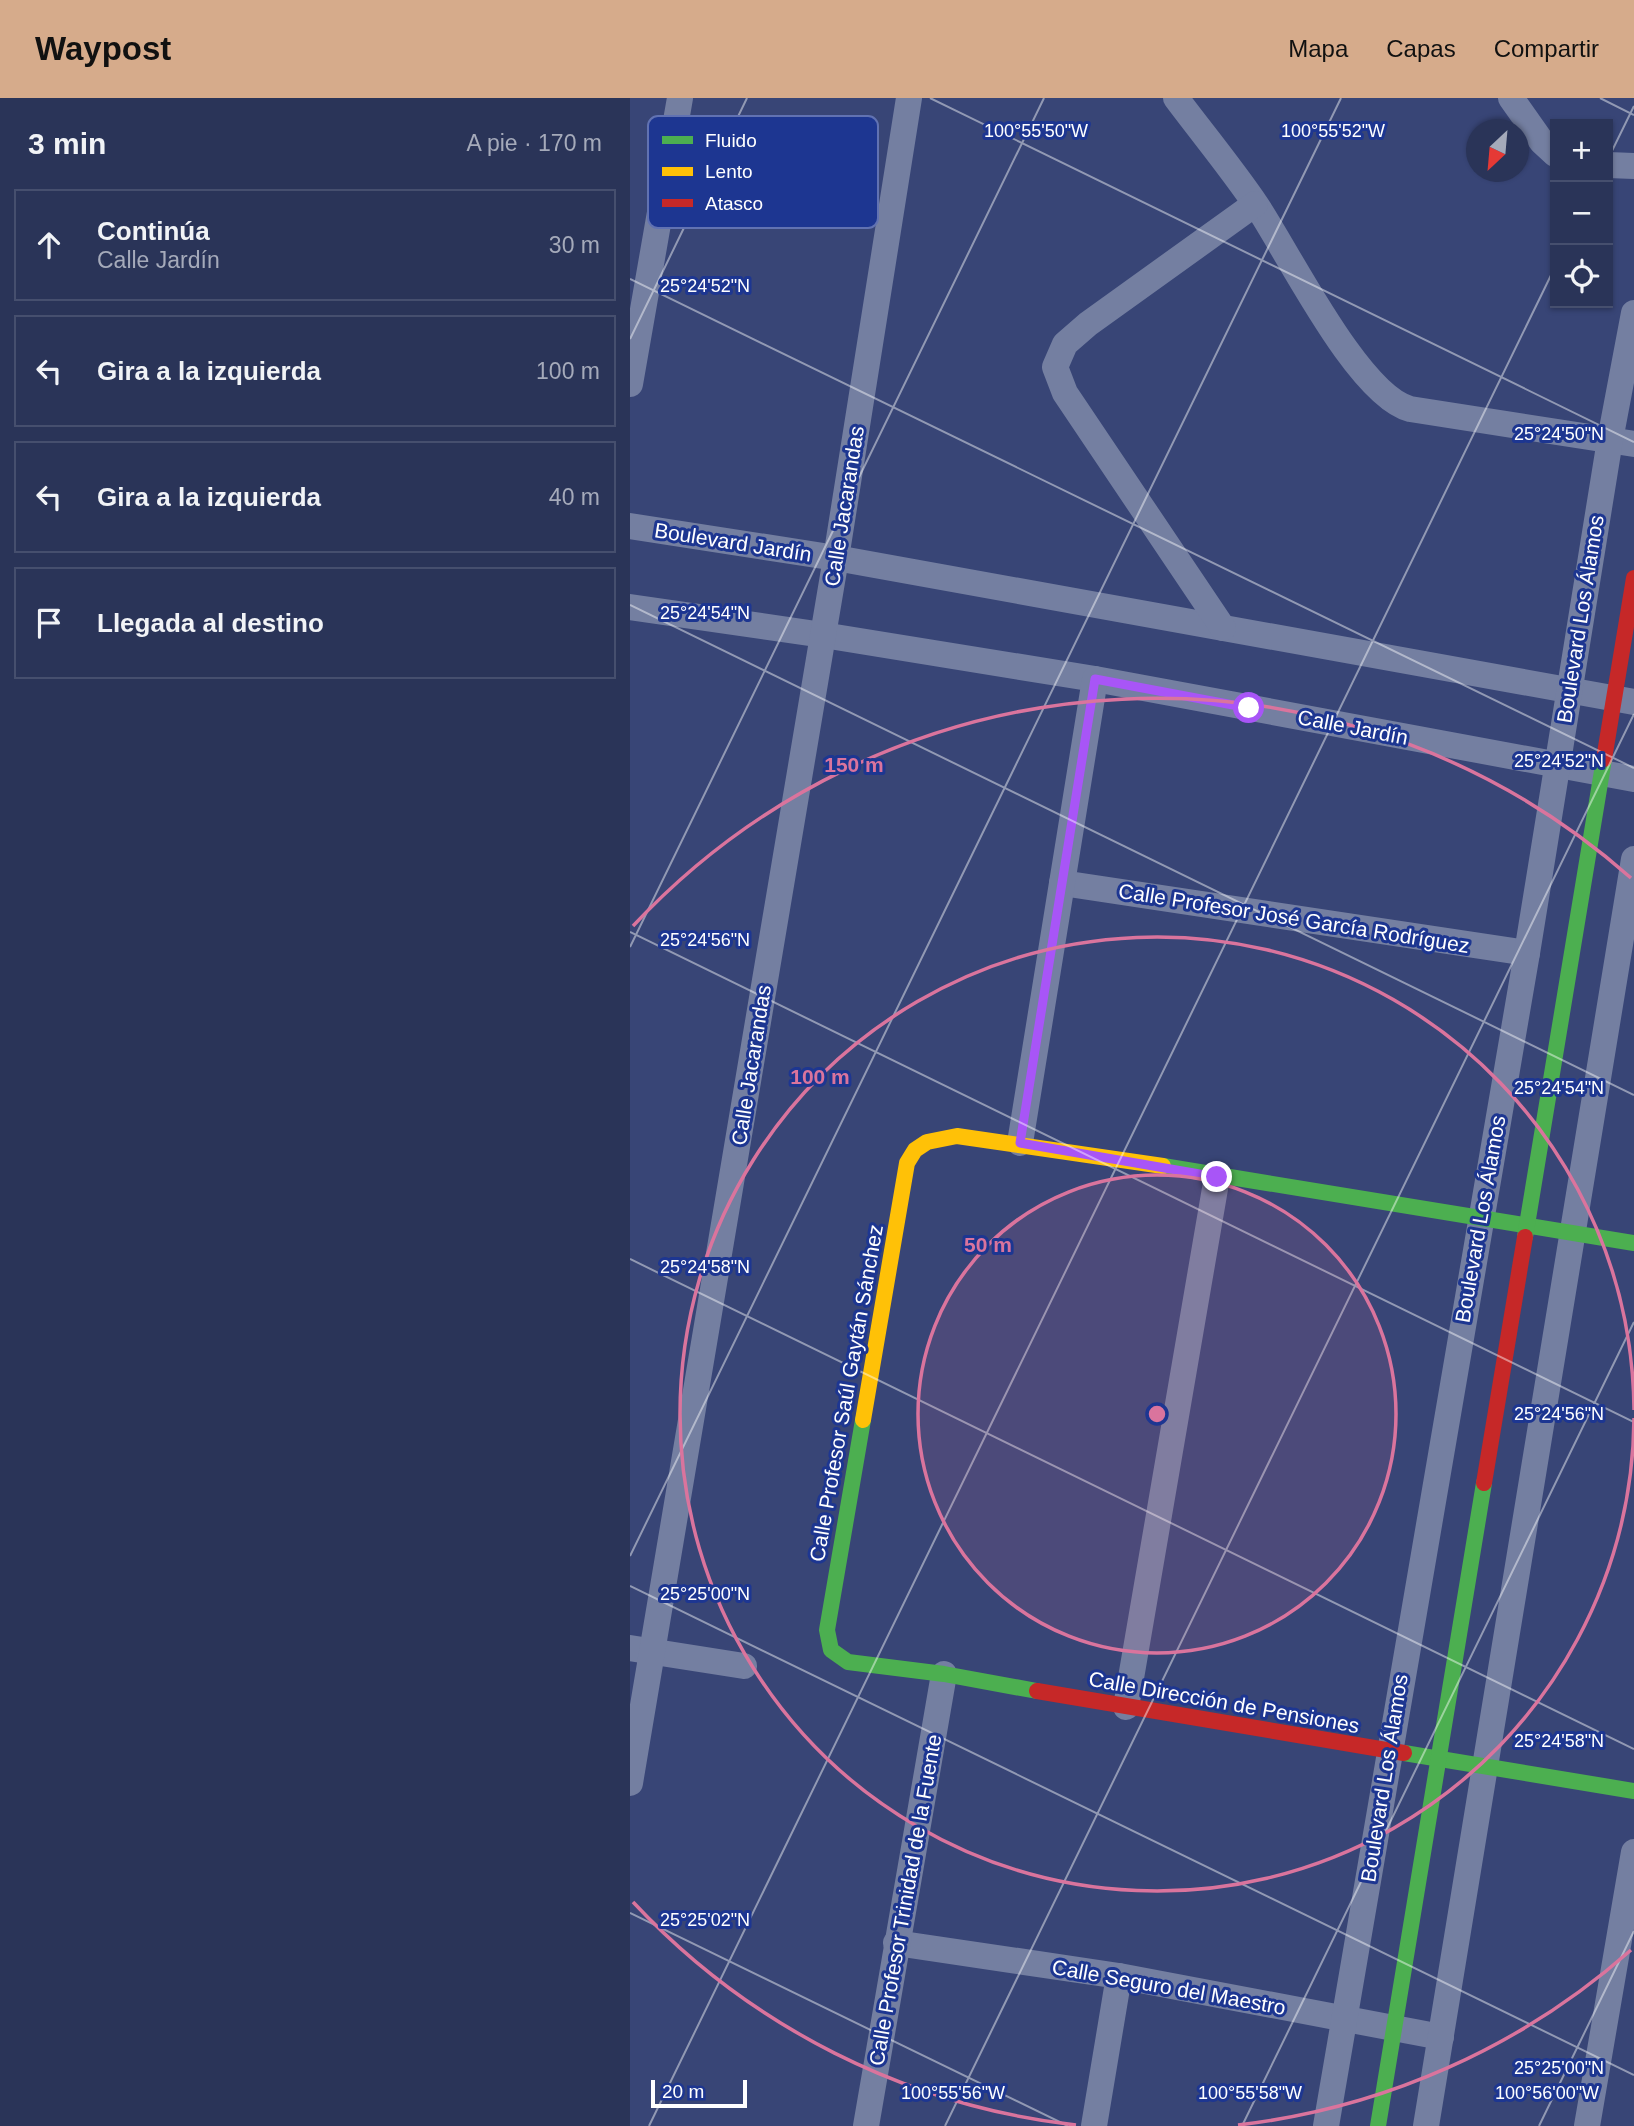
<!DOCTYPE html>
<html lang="es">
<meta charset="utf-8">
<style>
body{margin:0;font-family:Arial,sans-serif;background:#363f61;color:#f1f3f6}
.controls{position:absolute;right:21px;top:21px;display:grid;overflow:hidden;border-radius:0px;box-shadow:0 2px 5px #0004}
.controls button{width:63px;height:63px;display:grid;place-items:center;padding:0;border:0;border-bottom:2px solid #464f6e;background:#2a3458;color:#f1f3f6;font:35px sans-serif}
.compass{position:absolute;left:836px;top:21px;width:63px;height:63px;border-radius:50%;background:#2a3458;box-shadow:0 2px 5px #0004;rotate:206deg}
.scale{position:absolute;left:21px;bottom:18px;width:96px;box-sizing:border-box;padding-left:7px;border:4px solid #fff;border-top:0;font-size:19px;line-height:24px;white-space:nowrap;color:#fff;-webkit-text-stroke:5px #1d3691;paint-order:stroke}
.stop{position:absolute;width:21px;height:21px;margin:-16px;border:5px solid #a855f7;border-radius:50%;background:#fff}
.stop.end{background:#a855f7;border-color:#fff;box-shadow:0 2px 7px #0008}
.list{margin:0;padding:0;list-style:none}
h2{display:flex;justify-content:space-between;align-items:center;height:91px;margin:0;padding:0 28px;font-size:30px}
h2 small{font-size:23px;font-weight:400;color:#a5aaba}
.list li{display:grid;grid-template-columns:46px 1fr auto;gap:21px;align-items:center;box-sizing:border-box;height:112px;margin:0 14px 14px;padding:0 14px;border:2px solid #464f6e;border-radius:0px}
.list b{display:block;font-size:26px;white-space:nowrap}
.list p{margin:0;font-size:23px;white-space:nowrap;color:#a5aaba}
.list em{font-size:23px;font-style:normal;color:#a5aaba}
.icon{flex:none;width:38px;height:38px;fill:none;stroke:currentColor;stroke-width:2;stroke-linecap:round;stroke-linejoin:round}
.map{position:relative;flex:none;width:1004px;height:2028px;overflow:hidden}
header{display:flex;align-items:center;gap:42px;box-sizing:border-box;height:98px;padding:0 35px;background:#d6ab8b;color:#111}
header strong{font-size:33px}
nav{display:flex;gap:38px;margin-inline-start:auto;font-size:24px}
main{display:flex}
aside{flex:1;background:#2a3458}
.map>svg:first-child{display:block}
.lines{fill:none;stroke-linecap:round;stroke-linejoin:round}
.street{stroke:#747fa1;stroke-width:26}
.fast{stroke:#4caf50;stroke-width:16}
.slow{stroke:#ffc107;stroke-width:16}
.jam{stroke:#c62828;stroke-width:16}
.route{stroke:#a855f7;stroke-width:9}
.ticks{fill:none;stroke:#fff;stroke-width:2;stroke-opacity:0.45}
.ring{fill:none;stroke:#da749d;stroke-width:3.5}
.labels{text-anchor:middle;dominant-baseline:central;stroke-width:6;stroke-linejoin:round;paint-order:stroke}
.street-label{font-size:21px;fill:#fff;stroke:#1d3691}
.key{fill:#1d3691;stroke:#6172b2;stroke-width:2}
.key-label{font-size:19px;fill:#fff}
.ticks-label{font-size:18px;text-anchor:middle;fill:#fff;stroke:#1d3691;stroke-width:6;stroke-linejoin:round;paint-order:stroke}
.centre{fill:#da749d;stroke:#1d3691;stroke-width:3.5}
.ring-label{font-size:21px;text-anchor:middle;font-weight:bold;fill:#da749d;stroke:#1d3691;stroke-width:6;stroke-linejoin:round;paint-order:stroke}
</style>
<header>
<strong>Waypost</strong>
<nav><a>Mapa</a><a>Capas</a><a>Compartir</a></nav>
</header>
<main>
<aside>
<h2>3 min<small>A pie · 170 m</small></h2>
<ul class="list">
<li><svg class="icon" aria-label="ahead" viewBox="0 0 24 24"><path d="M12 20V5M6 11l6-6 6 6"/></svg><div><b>Continúa</b><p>Calle Jardín</p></div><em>30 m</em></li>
<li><svg class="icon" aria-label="left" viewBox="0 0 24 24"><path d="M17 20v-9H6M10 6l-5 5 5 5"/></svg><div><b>Gira a la izquierda</b></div><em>100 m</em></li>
<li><svg class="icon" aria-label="left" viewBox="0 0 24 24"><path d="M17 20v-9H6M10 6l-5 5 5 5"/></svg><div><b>Gira a la izquierda</b></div><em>40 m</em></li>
<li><svg class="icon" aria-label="arrive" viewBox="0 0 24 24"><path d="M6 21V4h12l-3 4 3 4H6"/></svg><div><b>Llegada al destino</b></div></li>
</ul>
</aside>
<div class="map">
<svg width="1004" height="2028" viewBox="0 0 1004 2028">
<rect width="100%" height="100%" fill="#384576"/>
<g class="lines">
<g class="street">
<path d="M546,0C573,36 602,71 627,108C659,156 728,297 780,311L1004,346"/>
<polyline points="881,0 912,44 925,56"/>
<polyline points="978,67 1004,68"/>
<polyline points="0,286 50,0"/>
<polyline points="0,428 206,460 1004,604"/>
<polyline points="0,509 193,537 465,581 1004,681"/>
<polyline points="593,530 435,295 425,269 435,246 458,226 625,106"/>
<polyline points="432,785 897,855"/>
<polyline points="390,1045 465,581"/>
<polyline points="0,1550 114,1568"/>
<polyline points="496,1609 587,1079"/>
<polyline points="0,1685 206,460 279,0"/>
<polyline points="266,1845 489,1878 811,1939"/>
<polyline points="236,2028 314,1576"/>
<polyline points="464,2028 489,1878"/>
<polyline points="696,2028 897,855 980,342 1004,215"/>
<polyline points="796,2028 1004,761"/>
<polyline points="957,2028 1004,1754"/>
</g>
<g class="fast">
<polyline points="533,1068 1004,1145"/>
<polyline points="895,1139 974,661"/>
<polyline points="233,1322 197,1532 201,1552 218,1564 314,1576 407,1593"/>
<polyline points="774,1655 1004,1693"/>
<polyline points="748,2028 854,1385"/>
</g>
<polyline class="slow" points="233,1322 277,1065 285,1052 297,1044 327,1038 533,1068"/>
<g class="jam">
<polyline points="974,661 1004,480"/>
<polyline points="854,1385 895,1139"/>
<polyline points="407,1593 774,1655"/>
</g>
</g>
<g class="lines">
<polyline class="route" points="587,1079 390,1045 465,581 619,610"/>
</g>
<path class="ticks" d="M300,0L1004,344M970,0L1004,17M978,61L1004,8M0,181L1004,670M0,241L117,0M0,507L1004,997M0,834L1004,1324M0,849L414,0M0,1161L1004,1651M0,1458L711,0M0,1488L1004,1977M0,1815L438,2028M19,2028L925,169M315,2028L1004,616M612,2028L1004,1224M909,2028L1004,1833"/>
<circle cx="527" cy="1316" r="239" fill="#da749d" fill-opacity=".12"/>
<g class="ring">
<circle cx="527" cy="1316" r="239"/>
<path d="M1004 1320A477 477 0 1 1 1004 1312"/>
<path d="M1001 1852A716 716 0 0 1 608 2027M446 2027A716 716 0 0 1 3 1804M3 828A716 716 0 0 1 1001 780"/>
</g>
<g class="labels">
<g class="street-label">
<text transform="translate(214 408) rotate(-81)">Calle Jacarandas</text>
<text transform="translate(103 444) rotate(9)">Boulevard Jardín</text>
<text transform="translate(950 521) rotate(-81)">Boulevard Los Álamos</text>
<text transform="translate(723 629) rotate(11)">Calle Jardín</text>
<text transform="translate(664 820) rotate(9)">Calle Profesor José García Rodríguez</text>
<text transform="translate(121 967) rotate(-81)">Calle Jacarandas</text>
<text transform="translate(850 1121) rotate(-80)">Boulevard Los Álamos</text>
<text transform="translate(216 1295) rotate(-80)">Calle Profesor Saúl Gaytán Sánchez</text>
<text transform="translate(594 1604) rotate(10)">Calle Dirección de Pensiones</text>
<text transform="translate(754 1680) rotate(-81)">Boulevard Los Álamos</text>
<text transform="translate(275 1802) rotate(-80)">Calle Profesor Trinidad de la Fuente</text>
<text transform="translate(539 1889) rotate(10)">Calle Seguro del Maestro</text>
</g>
</g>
<rect x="18" y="18" width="230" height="112" rx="10" class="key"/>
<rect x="32" y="38" width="31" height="8" fill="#4caf50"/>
<rect x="32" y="69" width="31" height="9" fill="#ffc107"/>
<rect x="32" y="101" width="31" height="8" fill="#c62828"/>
<g class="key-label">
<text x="75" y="49">Fluido</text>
<text x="75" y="80">Lento</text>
<text x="75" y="112">Atasco</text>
</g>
<g class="ticks-label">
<text x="406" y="39">100°55'50"W</text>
<text x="703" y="39">100°55'52"W</text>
<text x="75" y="194">25°24'52"N</text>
<text x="929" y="342">25°24'50"N</text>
<text x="75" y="521">25°24'54"N</text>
<text x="929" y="669">25°24'52"N</text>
<text x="75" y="848">25°24'56"N</text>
<text x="929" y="996">25°24'54"N</text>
<text x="75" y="1175">25°24'58"N</text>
<text x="929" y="1322">25°24'56"N</text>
<text x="75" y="1502">25°25'00"N</text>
<text x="929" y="1649">25°24'58"N</text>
<text x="75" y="1828">25°25'02"N</text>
<text x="929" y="1976">25°25'00"N</text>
<text x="323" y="2001">100°55'56"W</text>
<text x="620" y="2001">100°55'58"W</text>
<text x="917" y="2001">100°56'00"W</text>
</g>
<circle cx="527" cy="1316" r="10" class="centre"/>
<g class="ring-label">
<text x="224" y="674">150 m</text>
<text x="190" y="986">100 m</text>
<text x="358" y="1154">50 m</text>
</g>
</svg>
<div class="controls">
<button>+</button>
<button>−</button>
<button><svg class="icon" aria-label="locate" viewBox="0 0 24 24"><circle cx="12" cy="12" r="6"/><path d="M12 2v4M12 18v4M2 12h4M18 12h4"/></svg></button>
</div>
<svg class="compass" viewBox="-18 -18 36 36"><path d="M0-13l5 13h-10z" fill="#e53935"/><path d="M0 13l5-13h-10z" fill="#a5aaba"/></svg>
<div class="scale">20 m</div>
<div class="stop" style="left:619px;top:610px"></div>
<div class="stop end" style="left:587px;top:1079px"></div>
</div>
</main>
